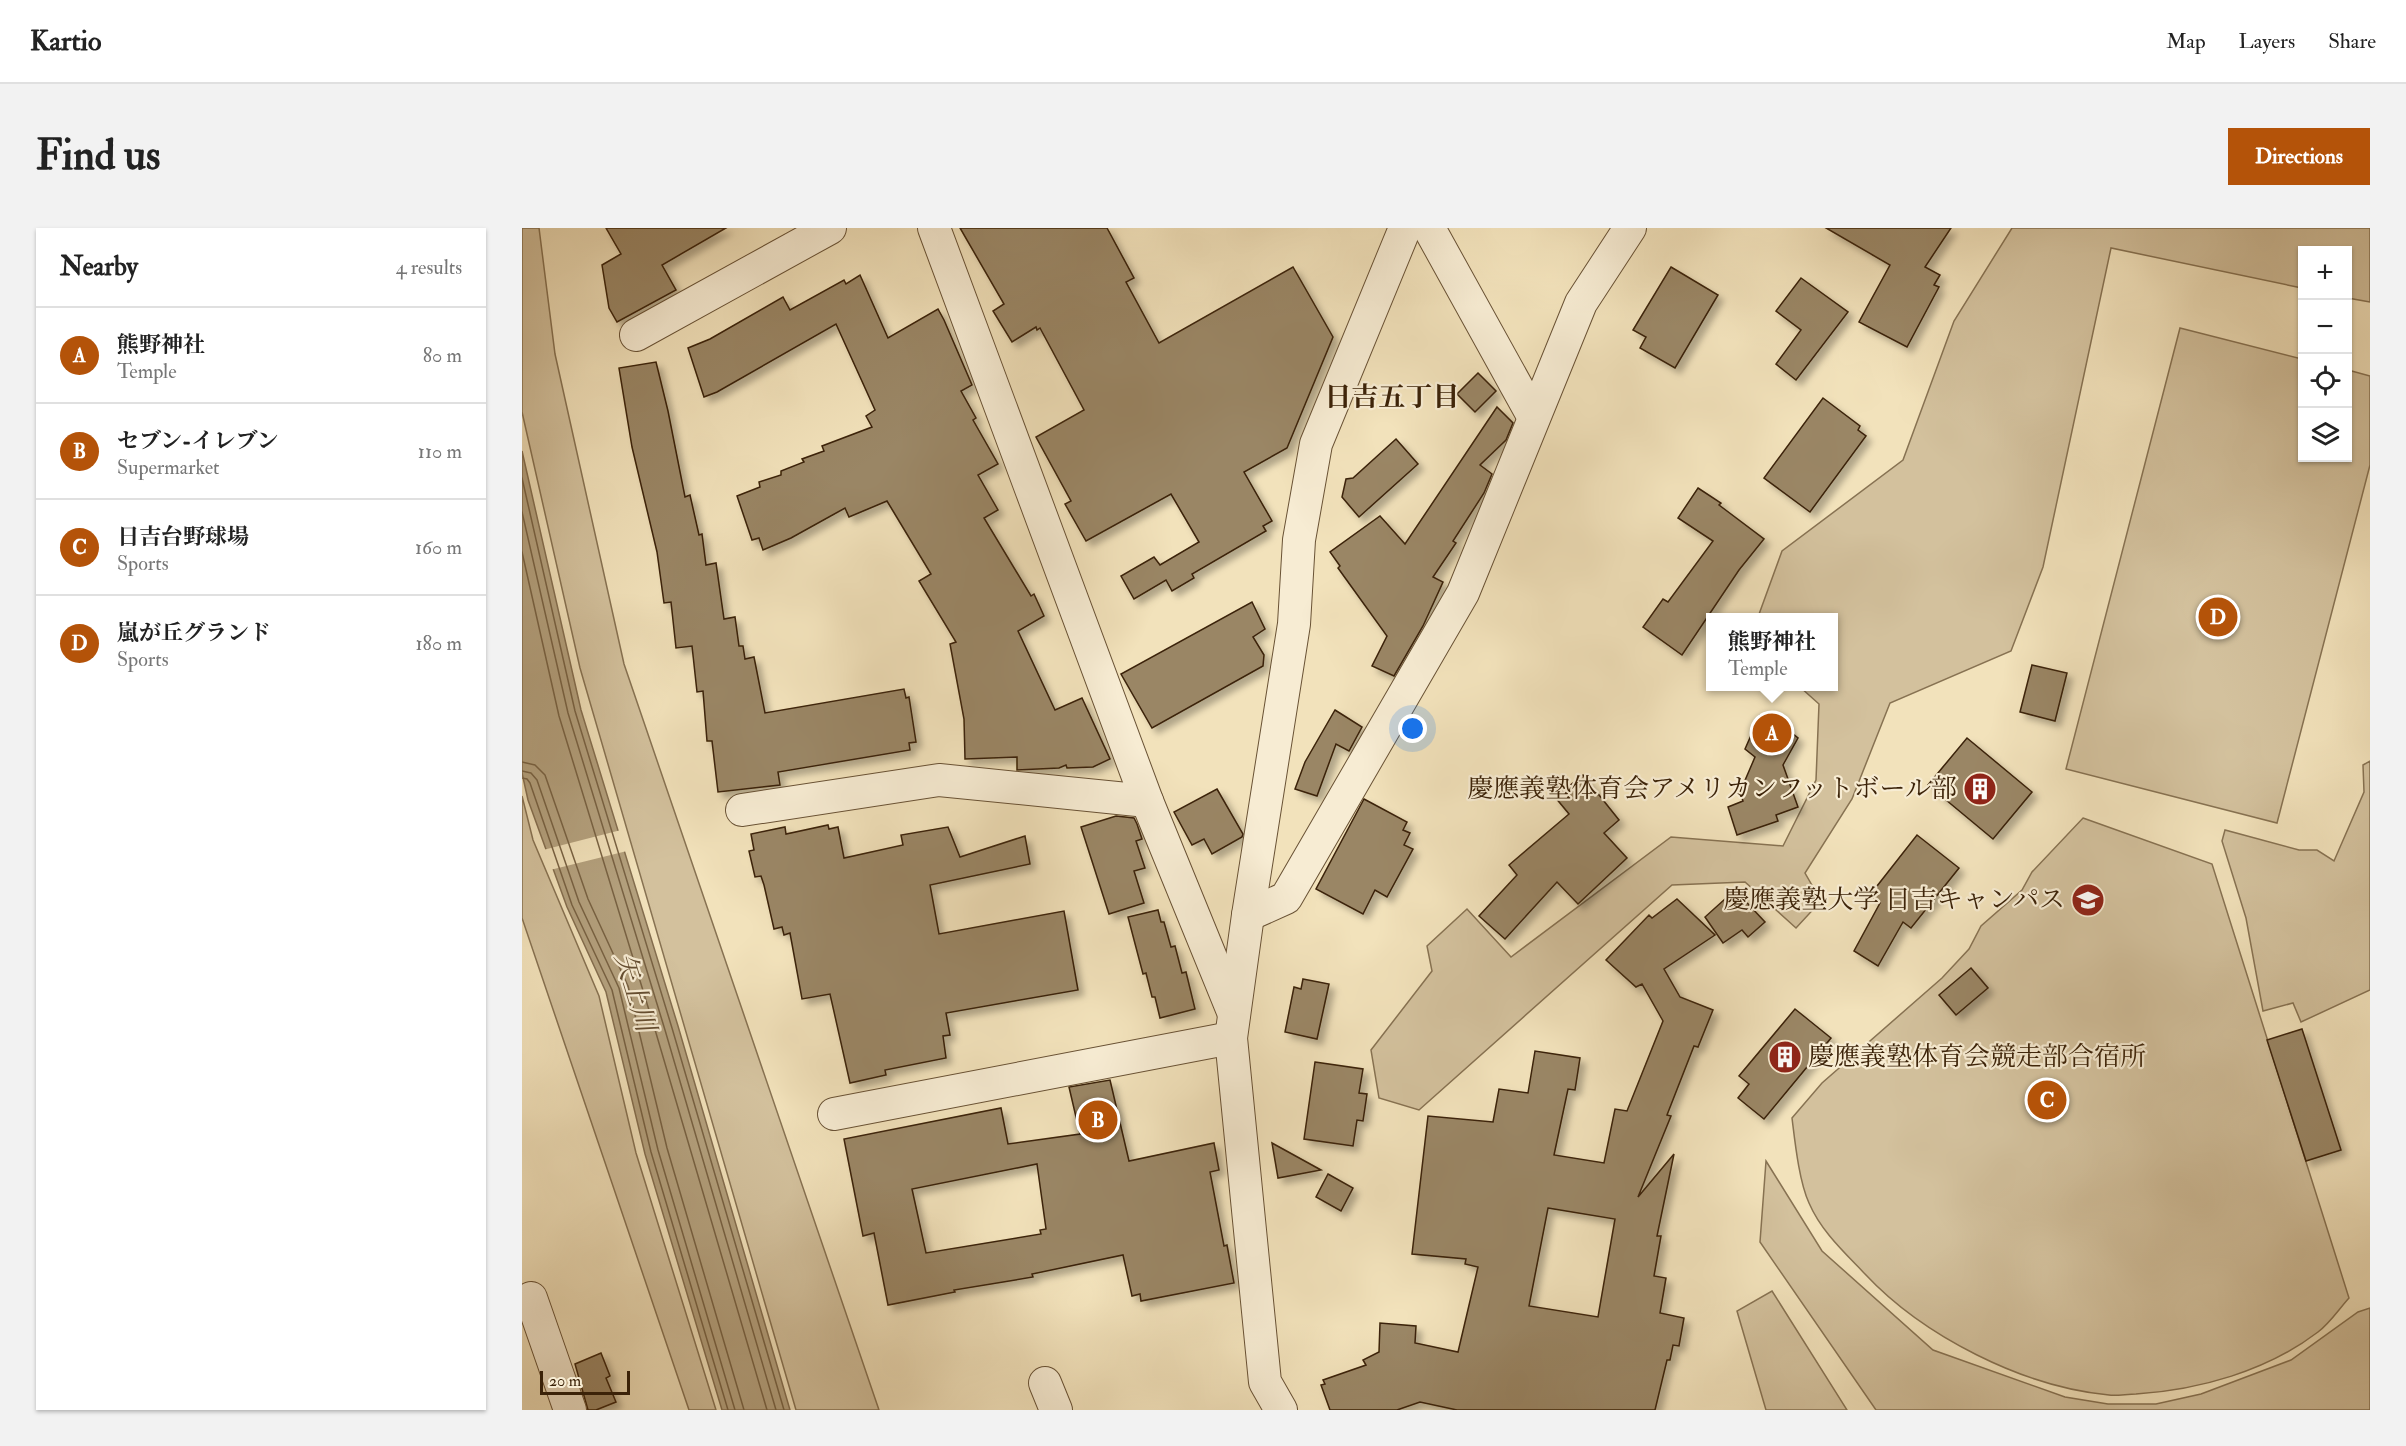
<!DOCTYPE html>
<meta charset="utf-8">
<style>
body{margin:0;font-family:"IM FELL Double Pica","Noto Serif JP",serif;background:#f2f2f2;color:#222}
.controls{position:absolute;right:18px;top:18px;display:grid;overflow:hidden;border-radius:0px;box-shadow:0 2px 4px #0004}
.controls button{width:54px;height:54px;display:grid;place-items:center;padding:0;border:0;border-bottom:2px solid #e0e0e0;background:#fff;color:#222;font:30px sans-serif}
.scale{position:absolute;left:18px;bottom:15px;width:90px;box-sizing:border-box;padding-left:6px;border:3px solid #3b2208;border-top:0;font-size:16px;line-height:21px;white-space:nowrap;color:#3b2208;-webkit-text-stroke:4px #f7ecd3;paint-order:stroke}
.you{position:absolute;left:891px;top:501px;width:21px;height:21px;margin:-15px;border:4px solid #fff;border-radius:50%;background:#1a73e8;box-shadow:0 0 0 9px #1a73e833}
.badge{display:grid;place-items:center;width:39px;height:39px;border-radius:50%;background:#b45309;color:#fff;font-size:20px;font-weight:700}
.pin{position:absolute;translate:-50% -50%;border:3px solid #fff;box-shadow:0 2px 6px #0006}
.popup{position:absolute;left:1184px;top:385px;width:132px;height:78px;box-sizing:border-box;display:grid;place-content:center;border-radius:0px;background:#fff;filter:drop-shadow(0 2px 4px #0005);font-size:20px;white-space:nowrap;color:#767676}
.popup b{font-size:22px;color:#222}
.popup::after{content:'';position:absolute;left:50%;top:100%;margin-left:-12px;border:12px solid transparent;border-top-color:#fff}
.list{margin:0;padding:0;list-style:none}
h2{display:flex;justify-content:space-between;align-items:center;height:78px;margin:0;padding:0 24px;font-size:26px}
h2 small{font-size:20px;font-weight:400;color:#767676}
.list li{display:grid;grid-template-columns:39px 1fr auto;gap:18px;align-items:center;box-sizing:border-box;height:96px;padding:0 24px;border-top:2px solid #e0e0e0}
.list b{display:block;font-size:22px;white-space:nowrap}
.list p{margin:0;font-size:20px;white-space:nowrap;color:#767676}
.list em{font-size:20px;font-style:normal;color:#767676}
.icon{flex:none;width:33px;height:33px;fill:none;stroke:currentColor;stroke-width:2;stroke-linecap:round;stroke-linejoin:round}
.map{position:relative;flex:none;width:1848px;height:1182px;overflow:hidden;border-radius:0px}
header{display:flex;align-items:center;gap:36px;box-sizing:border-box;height:84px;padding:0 30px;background:#fff;border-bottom:2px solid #e0e0e0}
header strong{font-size:28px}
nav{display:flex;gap:33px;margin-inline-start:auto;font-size:21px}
.intro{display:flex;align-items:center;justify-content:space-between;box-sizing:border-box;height:144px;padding:0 36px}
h1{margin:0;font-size:42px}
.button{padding:15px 27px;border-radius:0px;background:#b45309;color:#fff;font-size:21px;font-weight:700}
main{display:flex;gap:36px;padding:0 36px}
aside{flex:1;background:#fff;border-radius:0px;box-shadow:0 2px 4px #0004}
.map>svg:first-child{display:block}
.green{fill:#d3c19d;stroke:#877252;stroke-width:1.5}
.water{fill:#b4a17e;stroke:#846e4f;stroke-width:1.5}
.pier{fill:#f2e2bb}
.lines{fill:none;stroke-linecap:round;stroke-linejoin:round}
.shore{stroke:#786243;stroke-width:1.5}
.building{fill:#9a8665;stroke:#3b2208;stroke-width:1.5;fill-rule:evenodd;filter:url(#shadow)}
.minor-casing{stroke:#695235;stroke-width:34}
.minor{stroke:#f7ecd3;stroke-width:32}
.labels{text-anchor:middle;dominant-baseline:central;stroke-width:4.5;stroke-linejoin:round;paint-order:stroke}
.poi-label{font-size:26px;fill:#3b2208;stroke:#f7ecd3;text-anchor:end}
.neighbourhood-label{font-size:27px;font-weight:bold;fill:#3b2208;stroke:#f7ecd3}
.water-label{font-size:27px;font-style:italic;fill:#654e31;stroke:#f7ecd3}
</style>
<header>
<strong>Kartio</strong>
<nav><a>Map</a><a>Layers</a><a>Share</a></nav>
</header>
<div class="intro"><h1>Find us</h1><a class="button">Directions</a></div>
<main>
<aside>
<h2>Nearby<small>4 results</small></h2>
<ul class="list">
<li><span class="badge">A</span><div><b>熊野神社</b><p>Temple</p></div><em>80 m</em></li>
<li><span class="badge">B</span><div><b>セブン-イレブン</b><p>Supermarket</p></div><em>110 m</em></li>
<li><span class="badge">C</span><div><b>日吉台野球場</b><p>Sports</p></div><em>160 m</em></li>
<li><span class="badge">D</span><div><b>嵐が丘グランド</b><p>Sports</p></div><em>180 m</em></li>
</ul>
</aside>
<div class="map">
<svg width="1848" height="1182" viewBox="0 0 1848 1182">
<defs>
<filter id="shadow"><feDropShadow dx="5.5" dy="5.5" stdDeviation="3" flood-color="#0004"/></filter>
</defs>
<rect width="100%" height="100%" fill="#f2e2bb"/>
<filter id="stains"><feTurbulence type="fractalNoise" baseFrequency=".00333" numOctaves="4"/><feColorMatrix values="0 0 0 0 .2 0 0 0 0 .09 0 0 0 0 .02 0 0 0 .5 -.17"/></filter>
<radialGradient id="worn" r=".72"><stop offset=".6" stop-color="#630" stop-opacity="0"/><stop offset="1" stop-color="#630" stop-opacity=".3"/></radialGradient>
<g class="green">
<polygon points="0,0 17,0 33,126 102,436 357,1182 274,1182 58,440 0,184"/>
<polygon points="1490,0 1848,0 1848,74 1826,70 1826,22 1780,22 1780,60 1589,20 1521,339 1489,423 1368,475 1330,571 1283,645 1299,673 1274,700 1223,654 1150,657 897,882 857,870 849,822 910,743 905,718 945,681 989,729 1149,609 1261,618 1294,552 1297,476 1278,459 1312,458 1312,390 1236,389 1260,323 1381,232 1432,93"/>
<polygon points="1658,100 1780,131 1780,230 1826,230 1826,142 1848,148 1848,237 1755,595 1544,541"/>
<polygon points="1848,533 1848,762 1779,794 1771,775 1741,783 1724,690 1700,613 1703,602 1777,622 1795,622 1812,633 1842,564 1841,537"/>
<polygon points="0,568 11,612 77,768 114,925 194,1182 167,1182 0,690"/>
<path d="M1561,590L1690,636L1827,1070C1817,1081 1808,1095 1796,1104C1745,1143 1677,1162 1614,1166C1605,1166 1595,1168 1587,1167C1501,1159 1401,1108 1343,1046C1322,1024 1299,1003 1287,975C1277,953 1273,914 1270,890L1300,855L1420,750L1447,721L1459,698L1500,662L1510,644Z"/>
<polygon points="1244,933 1300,1023 1411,1122 1543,1169 1586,1176 1634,1176 1679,1166 1769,1132 1836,1084 1848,1080 1848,1182 1354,1182 1238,1014"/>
<polygon points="1250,1063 1325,1182 1244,1182 1215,1083"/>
</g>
<polygon class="water" points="0,223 59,482 156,798 268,1182 200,1182 123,926 84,764 45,679 6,572 0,545"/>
<polygon class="pier" points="99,602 105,623 28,642 21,622"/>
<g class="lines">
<g class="shore">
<polyline points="0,250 53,483 150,800 262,1182"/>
<polyline points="0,284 46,485 143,802 254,1182"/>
<polyline points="0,324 37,488 134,805 245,1182"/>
<polyline points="0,534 13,537 23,547 66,671 106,758 145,920 222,1182"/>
<polyline points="0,543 9,545 15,552 57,674 97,760 136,922 213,1182"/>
<polyline points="0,550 5,551 8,555 50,677 90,762 129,924 206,1182"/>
</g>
</g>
<g class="building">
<polygon points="84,0 204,0 140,37 154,62 95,94 87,80 80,37 99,26"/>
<polygon points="438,0 585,0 612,50 604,54 637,115 771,39 811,109 765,220 722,244 750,293 741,298 744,303 670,346 672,350 650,363 644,352 612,371 599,348 632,329 638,337 677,314 649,266 564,313 543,276 549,273 514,209 562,182 518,100 515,102 514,99 490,114 471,83 482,76"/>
<polygon points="1304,0 1429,0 1403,39 1418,47 1412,57 1417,59 1385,119 1337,94 1368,37"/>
<polygon points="1149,39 1196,67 1153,140 1118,120 1124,109 1111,102"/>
<polygon points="338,47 366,110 416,81 422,92 450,157 439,163 454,190 451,192 476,236 456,247 476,282 462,290 509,368 512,366 522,388 496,403 533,482 560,470 588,531 571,539 545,540 544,537 537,540 495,542 495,529 443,531 442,491 428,416 434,414 397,353 409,346 365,273 327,289 323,280 269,310 241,322 237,310 230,312 215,268 238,259 237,254 259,247 259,243 282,234 280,231 302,223 300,218 350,199 344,188 353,182 314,96 195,164 182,169 166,120 188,111 261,69 268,82 322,52 324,56"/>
<polygon points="1279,50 1326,84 1274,152 1254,136 1279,102 1254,83"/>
<polygon points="134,134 146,183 163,269 168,267 177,307 180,306 184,337 194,335 202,391 213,389 217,418 221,418 223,431 232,429 243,485 382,461 384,470 387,469 394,514 387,515 388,522 256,544 258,557 196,564 190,513 185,513 181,463 175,464 170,418 154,420 149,374 142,375 135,324 110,219 97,140"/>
<polygon points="956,145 974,163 953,184 935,166"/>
<polygon points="1301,170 1338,198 1336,202 1344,208 1288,284 1242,250"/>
<polygon points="975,179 991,195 984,212 958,237 970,246 962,265 931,313 934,315 911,349 921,354 901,398 872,448 850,438 865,408 816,340 818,338 808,324 858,288 883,316"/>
<polygon points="874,211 896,236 837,289 820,269 824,251 831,250"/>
<polygon points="1176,260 1199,275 1197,277 1242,311 1217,342 1160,427 1121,399 1141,371 1146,374 1191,313 1156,290"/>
<polygon points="730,374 743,401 731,409 742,427 741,438 630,500 599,446"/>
<polygon points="1510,437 1545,445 1533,493 1498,484"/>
<polygon points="813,482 840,499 827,523 814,516 795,568 773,561 783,534"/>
<polygon points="1238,487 1248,493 1250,489 1276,510 1261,537 1276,579 1254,587 1256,593 1215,607 1206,579 1221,573 1218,564 1233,529 1223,521"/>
<polygon points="1445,510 1510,564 1471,611 1406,557"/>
<polygon points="1061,547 1097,592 1082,605 1105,630 1056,676 1035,654 983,711 957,688 995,647 987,637 1047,586 1033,569"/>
<polygon points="695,561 721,606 720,609 690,626 682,611 670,617 652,584"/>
<polygon points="842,571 885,594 881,602 888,605 882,617 891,621 865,669 853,662 841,686 794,661"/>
<polygon points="594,588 612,590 615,596 620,611 614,613 623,640 612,643 622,675 587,686 559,599"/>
<polygon points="306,597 307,601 316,599 322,630 381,617 379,607 426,599 438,629 503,608 508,636 408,657 417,706 542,683 556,762 424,785 428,807 421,808 424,830 363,842 364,847 328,855 308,766 280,771 268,705 262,707 260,699 252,701 242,657 239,648 233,649 227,623 232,622 229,606 263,599 264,606"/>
<polygon points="1395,607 1437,640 1389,700 1381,694 1356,738 1332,723 1358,675 1348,667"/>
<polygon points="1213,662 1243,694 1226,709 1220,702 1201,715 1183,689"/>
<path d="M1155,671L1193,707L1142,741L1158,769L1191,782L1176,819L1172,818L1145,887L1149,888L1116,969L1152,926L1135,1008H1139L1132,1048L1144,1050L1138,1085L1162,1090L1157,1118L1151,1117L1148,1132H1145L1133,1182H935L898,1174L875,1182H808L799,1157L803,1156L801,1152L844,1137L841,1132L857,1124L858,1095L894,1098L893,1115L936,1124L956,1039L943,1036L944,1031L890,1026L906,888L971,894L977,861L1006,865L1013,823L1058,830L1053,862L1046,861L1032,927L1082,935L1093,881L1105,883L1141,793L1120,756L1114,759L1084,732L1127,687L1130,690ZM1026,980L1093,991L1076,1089L1007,1078Z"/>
<polygon points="636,682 639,694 642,694 649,719 653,718 660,745 664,744 673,781 638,790 633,769 630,769 624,745 621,746 606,689"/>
<polygon points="1449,740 1466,760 1434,787 1417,767"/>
<polygon points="781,751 807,756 795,811 763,804 772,759 779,761"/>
<polygon points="1273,781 1309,810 1242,891 1216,870 1227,856 1217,848"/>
<polygon points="1780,801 1819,922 1784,933 1745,812"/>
<polygon points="793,834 841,841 837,865 845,866 841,893 835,892 831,918 782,911"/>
<path d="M588,852L607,933L692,915L697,942L688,944L702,1018L705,1017L712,1055L619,1073L618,1066L610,1068L601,1027L510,1046L511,1049L432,1062L433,1064L366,1077L352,1005L341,1008L322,911L479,880L486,916L558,906L547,859ZM515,936L524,1001L518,1002L519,1006L404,1025L390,961Z"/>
<polygon points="750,915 799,942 756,950"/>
<polygon points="806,946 831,960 819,983 794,969"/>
<polygon points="79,1125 88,1148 84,1150 94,1174 74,1182 66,1182 53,1136"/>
</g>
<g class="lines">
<g class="minor-casing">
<g id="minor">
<polyline points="412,0 625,573 712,786"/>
<polyline points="907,0 1011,188"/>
<polyline points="114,107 308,0"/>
<polyline points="220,582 417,552 625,573"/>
<polyline points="726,687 764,670 941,365 1059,75 1108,0"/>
<polyline points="312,886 709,810"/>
<polyline points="9,1070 48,1182"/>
<polyline points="523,1155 534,1182"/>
<polyline points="759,1182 743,1154 709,810 726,687 772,396 777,312 794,216 883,0"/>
</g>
</g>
<use href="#minor" class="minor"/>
</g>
<defs>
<g id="building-disc" transform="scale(1.725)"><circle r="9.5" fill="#8f2418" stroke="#f7ecd3"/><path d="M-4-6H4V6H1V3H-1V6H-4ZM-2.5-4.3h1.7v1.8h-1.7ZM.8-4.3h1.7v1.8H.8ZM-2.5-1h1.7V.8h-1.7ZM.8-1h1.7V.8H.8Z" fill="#fff"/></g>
<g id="university-disc" transform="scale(1.725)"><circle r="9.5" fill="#8f2418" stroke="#f7ecd3"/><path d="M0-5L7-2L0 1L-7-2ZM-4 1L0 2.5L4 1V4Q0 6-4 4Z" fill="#fff"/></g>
</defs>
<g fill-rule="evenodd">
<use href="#building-disc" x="1458" y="561"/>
<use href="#university-disc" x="1566" y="672"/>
<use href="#building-disc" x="1263" y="829"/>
</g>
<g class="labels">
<g class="poi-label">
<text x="1435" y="561">慶應義塾体育会アメリカンフットボール部</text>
<text x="1543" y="672">慶應義塾大学 日吉キャンパス</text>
<text x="1286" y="829" text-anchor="start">慶應義塾体育会競走部合宿所</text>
</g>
<g class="neighbourhood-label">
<text x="870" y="169">日吉五丁目</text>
</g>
<g class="water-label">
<text transform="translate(113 764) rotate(73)">矢上川</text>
</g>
</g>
<rect width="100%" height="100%" filter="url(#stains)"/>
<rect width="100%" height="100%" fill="url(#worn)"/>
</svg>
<div class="controls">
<button>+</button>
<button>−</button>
<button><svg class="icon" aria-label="locate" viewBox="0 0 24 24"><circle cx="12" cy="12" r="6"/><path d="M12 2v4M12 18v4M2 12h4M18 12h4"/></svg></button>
<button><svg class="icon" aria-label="layers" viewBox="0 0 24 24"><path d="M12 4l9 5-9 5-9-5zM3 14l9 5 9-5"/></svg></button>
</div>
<div class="scale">20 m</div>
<div class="you"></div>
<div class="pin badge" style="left:1250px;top:505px">A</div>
<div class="popup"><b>熊野神社</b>Temple</div>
<div class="pin badge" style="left:576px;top:892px">B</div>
<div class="pin badge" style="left:1525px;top:872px">C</div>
<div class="pin badge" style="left:1696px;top:389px">D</div>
</div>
</main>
